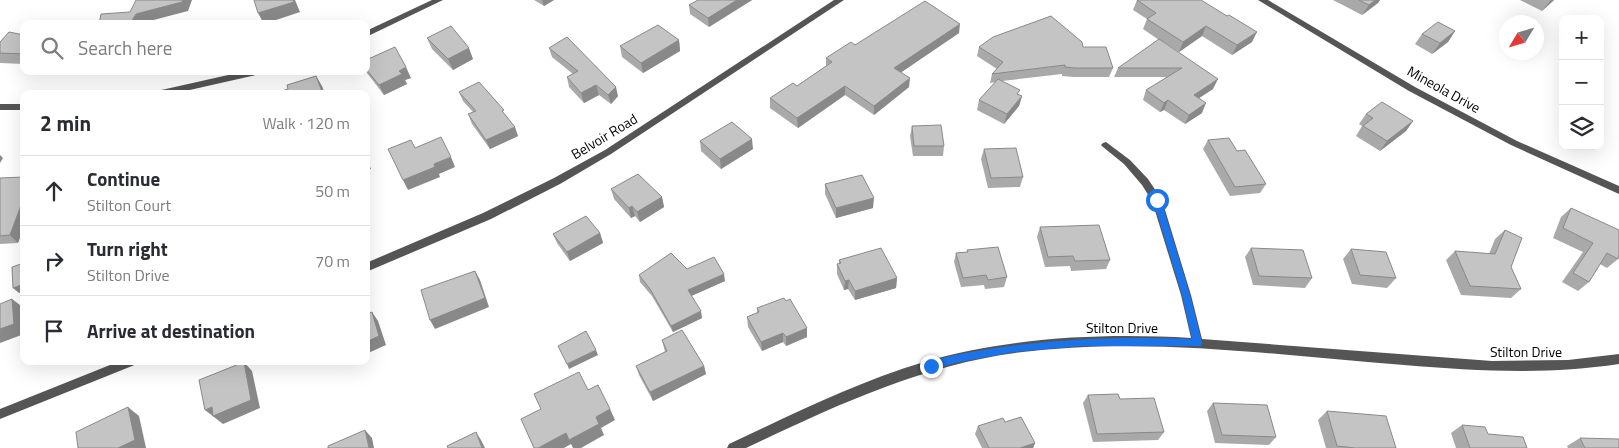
<!DOCTYPE html>
<meta charset="utf-8">
<style>
body{margin:0;font-family:"Titillium Web",sans-serif;background:#f2f2f3;color:#2b2b33}
.controls{position:absolute;right:15px;top:15px;display:grid;overflow:hidden;border-radius:10px;box-shadow:0 5px 20px #0002}
.controls button{width:45px;height:45px;display:grid;place-items:center;padding:0;border:0;border-bottom:1px solid #e1e1e2;background:#fff;color:#2b2b33;font:25px sans-serif}
.compass{position:absolute;left:1499px;top:15px;width:45px;height:45px;border-radius:50%;background:#fff;box-shadow:0 5px 20px #0002;rotate:232deg}
.stop{position:absolute;width:15px;height:15px;margin:-11px;border:4px solid #1a73e8;border-radius:50%;background:#fff}
.stop.end{background:#1a73e8;border-color:#fff;box-shadow:0 1px 5px #0008}
.list{margin:0;padding:0;list-style:none}
h2{display:flex;justify-content:space-between;align-items:center;height:65px;margin:0;padding:0 20px;font-size:21px}
h2 small{font-size:16px;font-weight:400;color:#7c7c81}
.list li{display:grid;grid-template-columns:32px 1fr auto;gap:15px;align-items:center;box-sizing:border-box;height:70px;padding:0 20px;border-top:1px solid #e1e1e2}
.list b{display:block;font-size:19px;white-space:nowrap}
.list p{margin:0;font-size:16px;white-space:nowrap;color:#7c7c81}
.list em{font-size:16px;font-style:normal;color:#7c7c81}
.icon{flex:none;width:28px;height:28px;fill:none;stroke:currentColor;stroke-width:2;stroke-linecap:round;stroke-linejoin:round}
.map{position:relative;flex:none;width:1619px;height:448px;overflow:hidden}
.search{position:absolute;background:#fff;box-shadow:0 5px 20px #0002;left:20px;top:20px;width:350px;height:55px;display:flex;align-items:center;gap:12px;box-sizing:border-box;padding:0 18px;border-radius:10px;color:#7c7c81;font-size:19px}
.panel{position:absolute;background:#fff;box-shadow:0 5px 20px #0002;left:20px;top:90px;width:350px;height:275px;border-radius:10px}
.map>svg:first-child{display:block}
.lines{fill:none;stroke-linecap:round;stroke-linejoin:round}
.street{fill:#555;fill-rule:evenodd}
.wall{fill:#a9a9a9}
.shaded-wall{fill:#898989}
.building{fill:#c4c4c4;stroke:#898989}
.route{fill:#1a73e8}
.labels{text-anchor:middle;dominant-baseline:central;stroke-width:4;stroke-linejoin:round;paint-order:stroke}
.street-label{font-size:14px;fill:#000;stroke:#fff}
</style>
<div class="map">
<svg width="1619" height="448" viewBox="0 0 1619 448">
<rect width="100%" height="100%" fill="#fff"/>
<g class="lines">
<g class="street">
<polygon points="432,0 443,0 366,37 366,31"/>
<polygon points="834,0 844,0 611,154 560,184 491,219 366,272 366,263 483,213 554,178 605,150"/>
<polygon points="1258,0 1268,0 1415,87 1517,141 1619,186 1619,194 1511,145 1409,91"/>
<polygon points="246,71 264,71 260,74 172,94 153,94 157,91"/>
<rect x="0" y="104" width="24" height="6"/>
<path d="M1106,142L1130,160L1148,179L1162,200L1191,295L1202,339L1492,361L1568,360L1619,354V364C1547,375 1477,371 1404,365C1275,355 1145,336 1015,353C919,366 833,407 746,448H727L729,444C793,414 857,382 924,362C1010,337 1103,333 1191,338L1181,295L1152,201L1142,185L1124,164L1103,147L1101,145L1103,143Z"/>
<polygon points="120,361 138,361 137,364 0,419 0,409"/>
</g>
</g>
<g class="wall">
<polygon points="534,0 554,0 544,6"/>
<polygon points="752,0 709,27 690,14 689,5"/>
<polygon points="1137,0 1252,42 1232,55 1202,36 1179,52 1162,41 1213,89 1199,98 1202,113 1185,124 1164,110 1160,112 1143,100 1146,90 1167,77 1114,77 1118,68 1159,40 1143,29 1147,19 1133,10"/>
<polygon points="1333,0 1380,0 1378,3 1362,15"/>
<polygon points="1520,0 1554,0 1542,11"/>
<polygon points="1455,31 1448,42 1432,54 1415,44 1422,34"/>
<polygon points="959,33 901,72 909,87 874,115 845,95 798,128 770,108 770,98 797,86 826,66 826,58 855,45"/>
<polygon points="24,35 24,64 0,63 0,42"/>
<polygon points="427,38 473,59 453,70 432,49"/>
<polygon points="679,40 680,51 643,73 622,57 620,46"/>
<polygon points="979,47 1083,47 1113,68 1109,77 1073,77 1062,76 1062,74 1002,81 1019,95 1022,96 1019,106 1004,124 977,110 979,100 996,82 990,83 992,74 997,69 977,56"/>
<polygon points="549,48 618,96 611,104 599,95 584,103 569,87 567,77 573,74 552,57"/>
<polygon points="366,60 411,78 405,80 407,84 384,95 367,73 366,71"/>
<polygon points="459,92 506,115 518,136 490,149 472,124 468,114 473,112 463,101"/>
<polygon points="1366,114 1413,121 1406,131 1380,151 1356,136 1362,126 1359,124"/>
<polygon points="912,126 944,146 943,156 913,156 910,136"/>
<polygon points="1208,140 1237,151 1266,184 1260,193 1230,196 1203,149"/>
<polygon points="700,141 753,149 721,169 701,151"/>
<polygon points="984,149 1023,177 1020,187 988,188 981,159"/>
<polygon points="0,178 18,243 0,244"/>
<polygon points="825,184 873,208 836,218 825,194"/>
<polygon points="611,189 662,197 664,207 640,222 635,216 631,218 614,199"/>
<polygon points="1571,208 1618,259 1607,268 1600,264 1589,282 1578,291 1562,282 1583,252 1553,238 1561,217"/>
<polygon points="1040,227 1110,260 1106,269 1071,271 1070,266 1045,267 1037,237"/>
<polygon points="1505,230 1511,267 1521,289 1511,298 1461,295 1446,260 1455,251 1489,254 1495,239"/>
<polygon points="600,233 603,243 570,261 557,243 553,234"/>
<polygon points="1251,248 1312,278 1305,288 1253,285 1245,257"/>
<polygon points="1351,249 1396,278 1387,288 1352,284 1343,259"/>
<polygon points="967,250 1007,277 1004,287 985,289 984,285 961,287 954,262 956,253 967,252"/>
<polygon points="839,260 897,278 896,288 855,300 848,289 844,290 837,274 837,264 839,264"/>
<polygon points="687,269 725,281 691,296 702,318 673,332 652,296 640,282 639,275"/>
<polygon points="786,301 807,337 786,346 783,342 762,351 748,327 747,317 757,313 757,308"/>
<polygon points="662,340 704,366 706,374 653,401 639,375 636,366 665,352"/>
<polygon points="1088,395 1120,399 1164,432 1158,440 1093,442 1083,403"/>
<polygon points="1213,403 1276,437 1269,445 1215,443 1207,411"/>
<polygon points="1327,411 1396,448 1326,448 1318,420"/>
<polygon points="1005,422 1035,443 1033,448 982,448 975,434 978,426"/>
<polygon points="1462,425 1488,434 1527,448 1456,448 1451,433"/>
<polygon points="1580,438 1619,448 1568,448 1567,446"/>
</g>
<g class="shaded-wall">
<polygon points="183,0 192,0 188,11 142,23 141,24 130,24 136,14"/>
<polygon points="293,0 295,0 300,12 264,24 258,13"/>
<polygon points="542,0 554,0 544,6"/>
<polygon points="737,0 752,0 709,27 708,18"/>
<polygon points="1375,0 1380,0 1378,3 1362,15 1369,5"/>
<polygon points="1551,0 1554,0 1542,11"/>
<polygon points="960,24 959,33 893,78 894,68"/>
<polygon points="1206,26 1202,36 1179,52 1183,42"/>
<polygon points="1455,31 1448,42 1432,54 1440,43"/>
<polygon points="1257,32 1252,42 1232,55 1237,45"/>
<polygon points="679,40 680,51 643,73 641,63"/>
<polygon points="469,48 473,59 453,70 448,59"/>
<polygon points="406,67 411,78 405,80 407,84 384,95 379,85 399,71"/>
<polygon points="316,76 322,86 325,94 323,94"/>
<polygon points="910,78 909,87 874,115 874,106"/>
<polygon points="1218,79 1213,89 1190,104 1194,95"/>
<polygon points="596,85 599,95 584,103 581,93"/>
<polygon points="845,86 845,95 798,128 797,118"/>
<polygon points="616,87 618,96 611,104 608,95"/>
<polygon points="1022,96 1019,106 1004,124 1007,114"/>
<polygon points="1168,100 1164,110 1160,112 1164,103"/>
<polygon points="1206,103 1202,113 1185,124 1189,115"/>
<polygon points="1413,121 1406,131 1380,151 1387,141"/>
<polygon points="515,127 518,136 490,149 486,140"/>
<polygon points="752,139 753,149 721,169 720,159"/>
<polygon points="0,155 3,158 0,163"/>
<polygon points="366,157 371,169 366,171"/>
<polygon points="451,157 455,167 439,174 440,177 408,190 403,180 434,164"/>
<polygon points="24,197 24,228 18,243 10,235"/>
<polygon points="662,197 664,207 640,222 637,212"/>
<polygon points="874,198 873,208 836,218 836,208"/>
<polygon points="632,206 635,216 631,218 629,208"/>
<polygon points="600,233 603,243 570,261 567,252"/>
<polygon points="475,271 480,280 489,307 435,329 430,320"/>
<polygon points="724,274 725,281 689,297 688,290"/>
<polygon points="897,278 896,288 855,300 855,291"/>
<polygon points="849,280 848,289 844,290 845,281"/>
<polygon points="24,284 24,291 19,293 13,288"/>
<polygon points="12,299 24,308 24,334 0,343 0,329"/>
<polygon points="701,311 702,318 673,332 671,326"/>
<polygon points="372,312 378,321 386,345 366,354 366,342"/>
<polygon points="807,328 807,337 786,346 786,337"/>
<polygon points="783,333 783,342 762,351 761,342"/>
<polygon points="596,350 598,355 569,369 567,364"/>
<polygon points="338,361 348,361 340,364"/>
<polygon points="244,362 252,371 260,408 223,424 205,410 212,407"/>
<polygon points="704,366 706,374 653,401 650,392"/>
<polygon points="128,407 139,416 146,448 118,448"/>
<polygon points="610,409 615,420 601,428 604,435 581,448 573,448 571,444 564,448 538,448"/>
<polygon points="365,430 372,438 374,448 369,448"/>
<polygon points="476,432 481,440 485,448 482,448"/>
<polygon points="1035,443 1033,448 1020,448"/>
</g>
<g class="building">
<polygon points="136,0 183,0 182,2 136,14 130,24 99,24 101,14 130,12"/>
<polygon points="254,0 293,0 294,2 258,13"/>
<polygon points="698,0 737,0 708,18 689,5"/>
<polygon points="1137,0 1201,0 1227,16 1229,15 1257,32 1237,45 1206,26 1183,42 1147,19 1156,13"/>
<polygon points="1359,0 1375,0 1369,5"/>
<polygon points="925,1 960,24 894,68 910,78 874,106 845,86 797,118 770,98 793,83 797,86 832,62 826,58 851,42 855,45"/>
<polygon points="1051,16 1082,42 1083,47 1106,47 1113,68 1075,68 1065,67 1065,65 992,74 1003,62 979,47 993,37"/>
<polygon points="1438,22 1455,31 1440,43 1422,34"/>
<polygon points="658,25 679,40 641,63 620,46"/>
<polygon points="451,26 469,48 448,59 427,38"/>
<polygon points="9,32 24,35 24,54 0,53 0,42"/>
<polygon points="567,37 616,87 608,95 596,85 581,93 567,77 578,71 549,48"/>
<polygon points="1159,39 1218,79 1194,95 1206,103 1189,115 1168,100 1164,103 1146,90 1182,68 1118,68"/>
<polygon points="395,47 406,67 399,71 402,74 379,85 366,69 366,60"/>
<polygon points="316,76 323,94 273,94 288,89 287,85"/>
<polygon points="998,79 1020,90 1017,94 1022,96 1007,114 979,100"/>
<polygon points="479,82 504,110 502,111 515,127 486,140 468,114 476,111 459,92"/>
<polygon points="1382,102 1413,121 1387,141 1363,126 1373,118 1366,114"/>
<polygon points="732,122 752,139 720,159 700,141"/>
<polygon points="941,125 944,146 914,146 912,126"/>
<polygon points="441,137 451,157 434,164 435,167 403,180 388,149 411,140 415,148"/>
<polygon points="1229,138 1237,151 1245,150 1266,184 1235,187 1208,140"/>
<polygon points="1016,148 1023,177 991,178 984,149"/>
<polygon points="638,174 662,197 637,212 632,206 629,208 611,189"/>
<polygon points="862,175 874,198 836,208 825,184"/>
<polygon points="24,177 24,197 10,235 0,236 0,178"/>
<polygon points="1571,208 1619,230 1619,255 1618,259 1607,253 1589,282 1573,273 1593,243 1563,228"/>
<polygon points="586,216 600,233 567,252 553,234"/>
<polygon points="1099,225 1110,260 1075,261 1073,256 1048,257 1040,227"/>
<polygon points="1505,230 1522,238 1511,267 1521,289 1470,286 1455,251 1495,254"/>
<polygon points="998,247 1007,277 988,280 986,275 963,278 956,253 968,252 967,250"/>
<polygon points="881,248 897,278 855,291 849,280 845,281 837,264 841,263 839,260"/>
<polygon points="1251,248 1303,250 1312,278 1259,276"/>
<polygon points="1351,249 1386,252 1396,278 1360,275"/>
<polygon points="671,253 687,269 714,257 724,274 688,290 701,311 671,326 650,289 639,275"/>
<polygon points="24,263 24,284 13,288 12,267"/>
<polygon points="475,271 485,298 430,320 421,290"/>
<polygon points="784,298 786,301 790,299 807,328 786,337 783,333 761,342 747,317 759,312 757,308"/>
<polygon points="12,299 14,324 0,329 0,304"/>
<polygon points="372,312 379,336 366,342 366,314"/>
<polygon points="682,330 704,366 650,392 636,366 667,351 662,340"/>
<polygon points="586,331 596,350 567,364 558,346"/>
<polygon points="244,362 251,400 213,416 212,407 205,410 199,380"/>
<polygon points="579,372 588,390 598,385 610,409 596,417 599,424 569,440 566,433 538,448 534,448 521,419 541,409 534,394"/>
<polygon points="1118,394 1120,399 1154,398 1164,432 1097,434 1088,395"/>
<polygon points="1213,403 1267,405 1276,437 1222,435"/>
<polygon points="128,407 135,440 118,448 78,448 76,432"/>
<polygon points="1327,411 1386,416 1396,448 1355,448 1337,446"/>
<polygon points="1021,417 1035,443 1020,448 989,448 978,426 1003,418 1005,422"/>
<polygon points="1462,425 1485,427 1488,434 1523,437 1527,448 1470,448"/>
<polygon points="365,430 369,448 328,448 328,446"/>
<polygon points="476,432 482,448 448,448 447,446"/>
<polygon points="1580,438 1619,439 1619,448 1585,448"/>
</g>
<path class="route" d="M1157,197L1161,200L1190,295L1202,343L1201,346H1083L1014,352L955,363L931,370L928,369L927,366C931,359 957,355 966,353C1041,339 1116,336 1192,339L1182,295L1153,200Z"/>
<g class="labels">
<g class="street-label">
<text transform="translate(1444 89) rotate(29)">Mineola Drive</text>
<text transform="translate(604 136) rotate(-31)">Belvoir Road</text>
<text x="1122" y="327">Stilton Drive</text>
<text x="1526" y="351">Stilton Drive</text>
</g>
</g>
</svg>
<div class="controls">
<button>+</button>
<button>−</button>
<button><svg class="icon" aria-label="layers" viewBox="0 0 24 24"><path d="M12 4l9 5-9 5-9-5zM3 14l9 5 9-5"/></svg></button>
</div>
<svg class="compass" viewBox="-18 -18 36 36"><path d="M0-13l5 13h-10z" fill="#e53935"/><path d="M0 13l5-13h-10z" fill="#7c7c81"/></svg>
<div class="stop" style="left:1157px;top:200px"></div>
<div class="stop end" style="left:931px;top:366px"></div>
<div class="search"><svg class="icon" aria-label="search" viewBox="0 0 24 24"><circle cx="10" cy="10" r="6"/><path d="M15 15l6 6"/></svg>Search here</div>
<section class="panel">
<h2>2 min<small>Walk · 120 m</small></h2>
<ul class="list">
<li><svg class="icon" aria-label="ahead" viewBox="0 0 24 24"><path d="M12 20V5M6 11l6-6 6 6"/></svg><div><b>Continue</b><p>Stilton Court</p></div><em>50 m</em></li>
<li><svg class="icon" aria-label="right" viewBox="0 0 24 24"><path d="M7 20v-9h11M14 6l5 5-5 5"/></svg><div><b>Turn right</b><p>Stilton Drive</p></div><em>70 m</em></li>
<li><svg class="icon" aria-label="arrive" viewBox="0 0 24 24"><path d="M6 21V4h12l-3 4 3 4H6"/></svg><div><b>Arrive at destination</b></div></li>
</ul>
</section>
</div>
